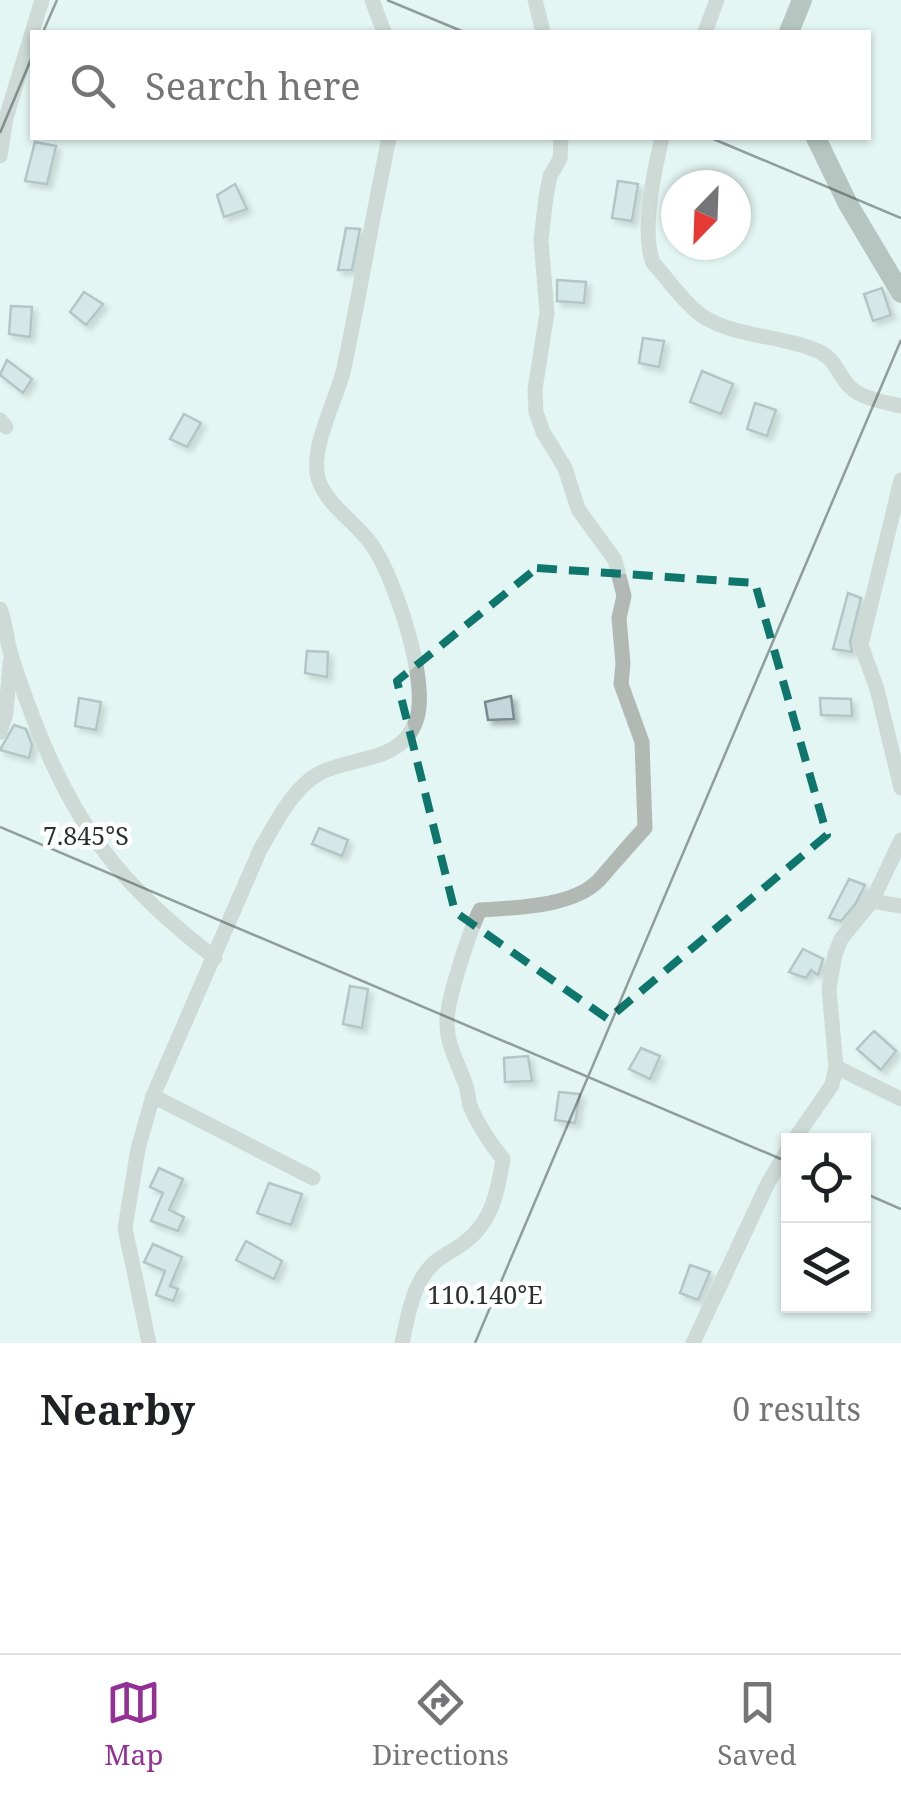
<!DOCTYPE html>
<meta charset="utf-8">
<style>
body{margin:0;font-family:"Noto Serif",serif;background:#f6f6f6;color:#202124}
.controls{position:absolute;right:30px;bottom:30px;display:grid;overflow:hidden;border-radius:0px;box-shadow:0 2px 8px #0004}
.controls button{width:90px;height:90px;display:grid;place-items:center;padding:0;border:0;border-bottom:2px solid #e0e0e0;background:#fff;color:#202124;font:50px sans-serif}
.compass{position:absolute;left:661px;top:170px;width:90px;height:90px;border-radius:50%;background:#fff;box-shadow:0 2px 8px #0004;rotate:203deg}
.list{margin:0;padding:0;list-style:none}
h2{display:flex;justify-content:space-between;align-items:center;height:130px;margin:0;padding:0 40px;font-size:42px}
h2 small{font-size:32px;font-weight:400;color:#757577}
.icon{flex:none;width:55px;height:55px;fill:none;stroke:currentColor;stroke-width:2;stroke-linecap:round;stroke-linejoin:round}
.map{position:relative;flex:none;width:901px;height:1343px;overflow:hidden}
.search{position:absolute;background:#fff;box-shadow:0 2px 8px #0004;left:30px;right:30px;top:30px;height:110px;display:flex;align-items:center;gap:25px;box-sizing:border-box;padding:0 35px;border-radius:0px;color:#757577;font-size:38px}
.sheet{height:310px;background:#fff}
nav{display:flex;justify-content:space-around;align-items:center;box-sizing:border-box;height:140px;border-top:2px solid #e0e0e0;background:#fff;font-size:28px;color:#757577}
nav a{display:grid;justify-items:center;gap:5px}
nav .on{color:#942f95}
.map>svg:first-child{display:block}
.building{fill:#c4d7db;stroke:#7a8b8f;stroke-width:2.5;filter:url(#shadow)}
.lines{fill:none;stroke-linecap:round;stroke-linejoin:round}
.minor{stroke:#b2b8b4;stroke-width:15}
.major{stroke:#7d8980;stroke-width:20}
.marked{fill:none;stroke:#0f766e;stroke-width:8;stroke-dasharray:20 12;stroke-linejoin:round}
.ticks{fill:none;stroke:#2a3230;stroke-width:2.5;stroke-opacity:0.45}
.ticks-label{font-size:25px;text-anchor:middle;fill:#2a3230;stroke:#fff;stroke-width:9;stroke-linejoin:round;paint-order:stroke}
</style>
<div class="map">
<svg width="901" height="1343" viewBox="0 0 901 1343">
<defs>
<filter id="shadow"><feDropShadow dx="4.5" dy="4.5" stdDeviation="2.5" flood-color="#0004"/></filter>
</defs>
<rect width="100%" height="100%" fill="#e3f6f3"/>
<g class="building">
<polygon points="35,142 56,146 47,184 25,181"/>
<polygon points="618,181 638,184 632,221 612,218"/>
<polygon points="235,184 247,209 224,217 217,195"/>
<polygon points="346,228 360,229 352,270 338,270"/>
<polygon points="557,280 586,282 584,303 557,301"/>
<polygon points="882,288 891,315 873,321 864,294"/>
<polygon points="84,292 103,304 86,325 70,312"/>
<polygon points="11,306 32,307 30,337 9,334"/>
<polygon points="643,338 664,341 659,367 639,363"/>
<polygon points="7,360 32,379 23,393 0,375"/>
<polygon points="702,371 733,384 721,414 690,402"/>
<polygon points="755,403 776,410 767,436 747,429"/>
<polygon points="184,414 201,423 187,447 170,439"/>
<polygon points="848,593 861,598 850,642 852,652 833,649"/>
<polygon points="307,651 328,652 327,677 305,673"/>
<polygon points="511,696 514,719 488,720 485,702"/>
<polygon points="79,698 101,702 96,730 75,726"/>
<polygon points="820,698 851,699 852,716 821,715"/>
<polygon points="14,725 26,729 32,745 29,758 0,750"/>
<polygon points="319,828 348,840 342,856 312,844"/>
<polygon points="849,879 865,885 856,903 841,921 829,918"/>
<polygon points="803,949 823,959 818,975 811,970 806,978 789,972"/>
<polygon points="350,986 368,989 362,1028 343,1024"/>
<polygon points="874,1031 896,1051 881,1070 857,1049"/>
<polygon points="641,1048 660,1056 650,1079 629,1069"/>
<polygon points="528,1056 532,1081 505,1082 504,1058"/>
<polygon points="559,1092 580,1094 575,1123 555,1120"/>
<polygon points="159,1168 183,1179 169,1210 184,1217 178,1231 151,1221 163,1193 150,1187"/>
<polygon points="269,1183 302,1194 291,1225 257,1213"/>
<polygon points="246,1241 282,1261 274,1279 236,1260"/>
<polygon points="153,1244 182,1257 170,1286 178,1289 173,1301 156,1295 165,1271 144,1262"/>
<polygon points="690,1265 710,1272 698,1300 680,1293"/>
</g>
<g class="lines">
<g class="minor">
<polyline points="372,0 384,32"/>
<polyline points="535,0 543,32"/>
<polyline points="705,32 717,0"/>
<path d="M662,138C654,172 641,230 653,263C668,279 683,302 701,315C732,337 783,335 820,352C836,360 838,375 850,387C862,399 885,402 901,406"/>
<polyline points="0,156 6,118 42,0"/>
<polyline points="0,420 6,427"/>
<polyline points="901,480 861,645 877,689 901,788"/>
<path d="M0,609C5,621 6,634 9,647C14,668 23,691 31,712C73,825 120,885 215,958"/>
<polyline points="0,732 6,713 10,662"/>
<polyline points="872,901 901,906"/>
<polyline points="836,1067 901,1099"/>
<polyline points="153,1096 313,1178"/>
<polyline points="794,1140 832,1085 836,1067 829,989 835,954 841,939 872,901 901,840"/>
<path d="M149,1343L125,1228L138,1149L153,1096L260,850C275,824 293,787 320,773C353,756 401,763 416,721C430,684 396,582 374,548C359,524 326,506 318,478C310,447 337,399 344,368C360,292 373,214 389,138"/>
<path d="M402,1343C408,1317 412,1284 433,1264C442,1255 455,1250 465,1242C492,1222 498,1191 503,1159C490,1143 478,1125 470,1106C468,1099 468,1090 465,1083C458,1063 447,1045 447,1023C446,1002 470,930 480,910C513,908 574,907 599,880C614,863 629,845 645,828L642,742L621,684L623,664L619,618L624,596L615,560L578,509L565,468L543,432L536,412L535,389L547,313L541,240L546,197L550,176L560,159L561,138"/>
<polyline points="693,1343 768,1183 788,1149"/>
</g>
<g class="major">
<polyline points="789,32 802,0"/>
<polyline points="816,138 848,204 901,293"/>
</g>
</g>
<path d="M0 0H901V1343H0ZM537,568L755,583L827,835L608,1019L455,912L397,681Z" fill="#e3f6f3" fill-opacity=".55" fill-rule="evenodd"/>
<path class="marked" d="M537,568L755,583L827,835L608,1019L455,912L397,681Z"/>
<path class="ticks" d="M387,0L464,32M43,32L57,0M0,133L32,57M711,138L901,218M0,827L788,1162M864,1193L901,1209M475,1343L901,340"/>
<g class="ticks-label">
<text x="86" y="845">7.845°S</text>
<text x="485" y="1304">110.140°E</text>
</g>
</svg>
<div class="controls">
<button><svg class="icon" aria-label="locate" viewBox="0 0 24 24"><circle cx="12" cy="12" r="6"/><path d="M12 2v4M12 18v4M2 12h4M18 12h4"/></svg></button>
<button><svg class="icon" aria-label="layers" viewBox="0 0 24 24"><path d="M12 4l9 5-9 5-9-5zM3 14l9 5 9-5"/></svg></button>
</div>
<svg class="compass" viewBox="-18 -18 36 36"><path d="M0-13l5 13h-10z" fill="#e53935"/><path d="M0 13l5-13h-10z" fill="#757577"/></svg>
<div class="search"><svg class="icon" aria-label="search" viewBox="0 0 24 24"><circle cx="10" cy="10" r="6"/><path d="M15 15l6 6"/></svg>Search here</div>
</div>
<section class="sheet">
<h2>Nearby<small>0 results</small></h2>
<ul class="list">
</ul>
</section>
<nav>
<a class="on"><svg class="icon" aria-label="map" viewBox="0 0 24 24"><path d="M3 6l6-2 6 2 6-2v14l-6 2-6-2-6 2zM9 4v14M15 6v14"/></svg>Map</a>
<a><svg class="icon" aria-label="directions" viewBox="0 0 24 24"><path d="M12 3l9 9-9 9-9-9zM9 14v-3h6M13 9l2 2-2 2"/></svg>Directions</a>
<a><svg class="icon" aria-label="saved" viewBox="0 0 24 24"><path d="M7 4h10v16l-5-4-5 4z"/></svg>Saved</a>
</nav>
